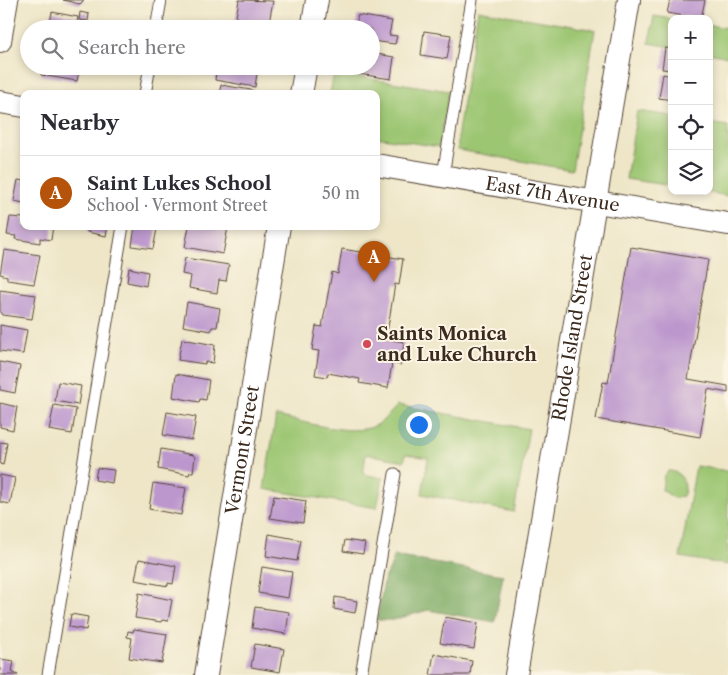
<!DOCTYPE html>
<meta charset="utf-8">
<style>
body{margin:0;font-family:"Libre Caslon Text",serif;background:#f7f7f7;color:#2b2b33}
.controls{position:absolute;right:15px;top:15px;display:grid;overflow:hidden;border-radius:10px;box-shadow:0 2px 8px #0003}
.controls button{width:45px;height:45px;display:grid;place-items:center;padding:0;border:0;border-bottom:1px solid #e1e1e2;background:#fff;color:#2b2b33;font:25px sans-serif}
.you{position:absolute;left:418px;top:424px;width:18px;height:18px;margin:-12px;border:4px solid #fff;border-radius:50%;background:#1a73e8;box-shadow:0 0 0 8px #1a73e833}
.badge{display:grid;place-items:center;width:32px;height:32px;border-radius:50%;background:#b45309;color:#fff;font-size:16px;font-weight:700}
.pin{position:absolute;translate:-50% -41px;filter:drop-shadow(0 1px 2px #0008)}
.pin::after{content:'';position:absolute;top:26px;width:18px;height:15px;background:inherit;clip-path:polygon(0 0,100% 0,50% 100%)}
.list{margin:0;padding:0;list-style:none}
h2{display:flex;justify-content:space-between;align-items:center;height:65px;margin:0;padding:0 20px;font-size:21px}
h2 small{font-size:16px;font-weight:400;color:#7c7c81}
.list li{display:grid;grid-template-columns:32px 1fr auto;gap:15px;align-items:center;box-sizing:border-box;height:75px;padding:0 20px;border-top:1px solid #e1e1e2}
.list b{display:block;font-size:19px;white-space:nowrap}
.list p{margin:0;font-size:16px;white-space:nowrap;color:#7c7c81}
.list em{font-size:16px;font-style:normal;color:#7c7c81}
.icon{flex:none;width:28px;height:28px;fill:none;stroke:currentColor;stroke-width:2;stroke-linecap:round;stroke-linejoin:round}
.map{position:relative;flex:none;width:728px;height:675px;overflow:hidden}
.search{position:absolute;background:#fff;box-shadow:0 2px 8px #0003;left:20px;top:20px;width:360px;height:55px;display:flex;align-items:center;gap:12px;box-sizing:border-box;padding:0 18px;border-radius:28px;color:#7c7c81;font-size:19px}
.panel{position:absolute;background:#fff;box-shadow:0 2px 8px #0003;left:20px;top:90px;width:360px;height:140px;border-radius:10px}
.map>svg:first-child{display:block}
.green{fill:#9cc672;stroke:#6c7848}
.forest{fill:#7dab64;stroke:#5c6a41}
.building{fill:#bc97ce}
.lines{fill:none;stroke-linecap:round;stroke-linejoin:round}
.lane-casing{stroke:#564637;stroke-width:13}
.street-casing{stroke:#564637;stroke-width:24}
.lane{stroke:#fff;stroke-width:11}
.street{stroke:#fff;stroke-width:22}
.poi-dot{fill:#d1495b;stroke:#fcf5e5;stroke-width:2}
.labels{text-anchor:middle;dominant-baseline:central;stroke-width:4;stroke-linejoin:round;paint-order:stroke}
.street-label{font-size:18px;fill:#3b2a1e;stroke:#fcf5e5}
.poi-label{font-size:18px;font-weight:bold;fill:#3b2a1e;stroke:#fcf5e5;text-anchor:start}
</style>
<div class="map">
<svg width="728" height="675" viewBox="0 0 728 675">
<rect width="100%" height="100%" fill="#fcf5e5"/>
<filter id="ink" filterUnits="userSpaceOnUse"><feTurbulence type="fractalNoise" baseFrequency=".02" numOctaves="2"/><feDisplacementMap in="SourceGraphic" scale="10" xChannelSelector="R" yChannelSelector="G"/><feConvolveMatrix kernelMatrix="1 2 1 2 8 2 1 2 1" color-interpolation-filters="sRGB"/></filter>
<filter id="wash" filterUnits="userSpaceOnUse"><feTurbulence type="fractalNoise" baseFrequency=".0096" numOctaves="4" result="noise"/><feDisplacementMap in="SourceGraphic" scale="20" xChannelSelector="R" yChannelSelector="G"/><feGaussianBlur stdDeviation="1.12" result="paint"/><feColorMatrix in="noise" values="0 0 0 0 0 0 0 0 0 0 0 0 0 0 0 0 0 1.4 0 .05"/><feComposite in="paint" operator="in"/></filter>
<g filter="url(#wash)">
<rect width="100%" height="100%" fill="#eee6c7"/>
<g class="green">
<polygon points="478,10 595,30 572,170 458,150 458,132"/>
<polygon points="654,16 672,19 672,47 649,43"/>
<polygon points="709,25 728,28 728,57 709,53"/>
<polygon points="334,73 449,91 439,147 376,137 376,94 330,94"/>
<polygon points="637,111 672,116 672,186 626,179"/>
<polygon points="709,123 728,126 728,196 700,191 709,191"/>
<path d="M398,405L529,429L514,512L422,494L428,458L406,454L404,461L366,454L363,474L383,478L377,508L264,489L276,416C302,421 351,437 375,426C383,422 391,412 398,405Z"/>
<polygon points="696,466 728,471 728,565 680,557"/>
<path d="M668,471C680,470 689,484 683,496L674,498L662,490L664,475Z"/>
</g>
<polygon class="forest" points="394,556 503,575 495,622 428,610 393,620 377,620 385,576 390,569"/>
<g id="blocks">
<g class="building">
<polygon points="63,0 84,0 80,4"/>
<polygon points="239,0 273,1 269,23 263,22 262,27 235,22"/>
<polygon points="670,0 705,0 701,19 667,13"/>
<polygon points="52,12 78,17 76,29 49,29"/>
<polygon points="80,12 89,14 88,21 79,20"/>
<polygon points="358,15 392,21 389,35 397,36 395,44 371,41 371,29 355,29"/>
<polygon points="424,31 451,35 447,59 421,55"/>
<polygon points="665,48 672,49 672,70 662,69"/>
<polygon points="371,53 394,57 391,79 352,73 353,66 371,66"/>
<polygon points="43,66 80,66 77,81 41,75"/>
<polygon points="217,66 258,66 255,87 215,80"/>
<polygon points="663,74 672,76 672,100 659,98"/>
<polygon points="221,85 251,90 260,94 219,94"/>
<polygon points="18,180 24,181 24,203 14,201"/>
<polygon points="10,217 24,218 24,226 53,226 51,240 40,238 40,243 15,239 16,236 7,235"/>
<polygon points="88,226 108,226 106,236 87,232"/>
<polygon points="135,226 157,229 153,249 132,246"/>
<polygon points="189,226 228,227 223,254 185,247"/>
<polygon points="631,247 708,260 688,379 728,386 728,393 708,389 700,437 596,419 603,382 608,383"/>
<polygon points="342,249 403,259 399,285 395,284 386,339 404,342 401,365 392,363 388,388 359,383 360,379 328,373 327,377 315,375 319,351 312,350 316,326 322,327 332,272 338,274"/>
<polygon points="4,250 40,255 34,284 7,280 7,276 0,274"/>
<polygon points="185,258 229,265 226,281 219,280 217,293 189,288 191,276 182,274"/>
<polygon points="129,268 148,272 146,286 127,282"/>
<polygon points="0,290 36,295 32,319 2,315 0,312"/>
<polygon points="187,302 220,308 217,327 212,327 211,331 183,326"/>
<polygon points="0,325 27,330 23,354 0,351"/>
<polygon points="182,339 215,345 213,363 205,362 205,364 178,360"/>
<polygon points="0,362 20,366 15,393 0,390"/>
<polygon points="176,374 209,380 206,400 200,399 199,402 173,397"/>
<polygon points="58,382 81,386 78,405 55,401"/>
<polygon points="0,403 17,407 13,430 0,427"/>
<polygon points="54,405 76,409 72,434 49,430"/>
<polygon points="167,412 196,417 192,440 163,435"/>
<polygon points="0,442 7,443 3,465 0,464"/>
<polygon points="161,449 193,455 195,457 193,472 190,472 189,475 158,469"/>
<polygon points="97,468 114,470 112,483 95,480"/>
<polygon points="0,475 15,478 10,504 0,502"/>
<polygon points="153,483 186,488 181,515 149,509"/>
<polygon points="274,496 306,501 303,523 270,518"/>
<polygon points="269,534 301,540 297,561 266,556"/>
<polygon points="345,540 365,543 363,554 343,551"/>
<polygon points="139,559 176,566 173,584 168,583 168,586 135,580"/>
<polygon points="262,567 292,572 288,598 258,593"/>
<polygon points="139,593 172,600 168,621 162,620 161,622 135,618"/>
<polygon points="335,597 357,601 355,613 334,609"/>
<polygon points="255,607 289,612 286,634 252,628"/>
<polygon points="71,614 88,617 86,630 69,627"/>
<polygon points="445,617 478,623 474,649 440,643"/>
<polygon points="134,629 167,634 162,663 129,658 132,638 127,637 128,631 133,632"/>
<polygon points="255,644 284,649 280,672 251,667"/>
<polygon points="434,654 472,661 470,675 430,675"/>
<polygon points="0,659 14,661 12,672 18,675 0,675"/>
</g>
</g>
</g>
<g filter="url(#ink)">
<use href="#blocks" fill-opacity="0" stroke="#564637" stroke-width="1"/>
<g class="lines">
<g class="lane-casing">
<g id="lane">
<polyline points="156,29 161,0"/>
<polyline points="145,94 150,66"/>
<polyline points="443,175 472,0"/>
<polyline points="48,675 123,226"/>
<polyline points="361,675 395,474"/>
</g>
</g>
<g class="street-casing">
<g id="street">
<polyline points="312,29 317,0"/>
<polyline points="0,41 7,0"/>
<polyline points="301,94 306,66"/>
<polyline points="0,102 24,106"/>
<path id="s1" d="M376,165L728,224"/>
<path id="s2" d="M206,675L279,226"/>
<path id="s3" d="M516,675L629,0"/>
</g>
</g>
<use href="#lane" class="lane"/>
<use href="#street" class="street"/>
</g>
</g>
<circle class="poi-dot" cx="367" cy="344" r="5"/>
<g class="labels">
<g class="street-label">
<text stroke="none"><textPath href="#s1" startOffset="179">East 7th Avenue</textPath></text>
<text stroke="none"><textPath href="#s3" startOffset="342">Rhode Island Street</textPath></text>
<text stroke="none"><textPath href="#s2" startOffset="228">Vermont Street</textPath></text>
</g>
<g class="poi-label">
<text x="377" y="334">Saints Monica<tspan x="377" dy="21">and Luke Church</tspan></text>
</g>
</g>
</svg>
<div class="controls">
<button>+</button>
<button>−</button>
<button><svg class="icon" aria-label="locate" viewBox="0 0 24 24"><circle cx="12" cy="12" r="6"/><path d="M12 2v4M12 18v4M2 12h4M18 12h4"/></svg></button>
<button><svg class="icon" aria-label="layers" viewBox="0 0 24 24"><path d="M12 4l9 5-9 5-9-5zM3 14l9 5 9-5"/></svg></button>
</div>
<div class="you"></div>
<div class="pin badge" style="left:374px;top:282px">A</div>
<div class="search"><svg class="icon" aria-label="search" viewBox="0 0 24 24"><circle cx="10" cy="10" r="6"/><path d="M15 15l6 6"/></svg>Search here</div>
<section class="panel">
<h2>Nearby<small></small></h2>
<ul class="list">
<li><span class="badge">A</span><div><b>Saint Lukes School</b><p>School · Vermont Street</p></div><em>50 m</em></li>
</ul>
</section>
</div>
